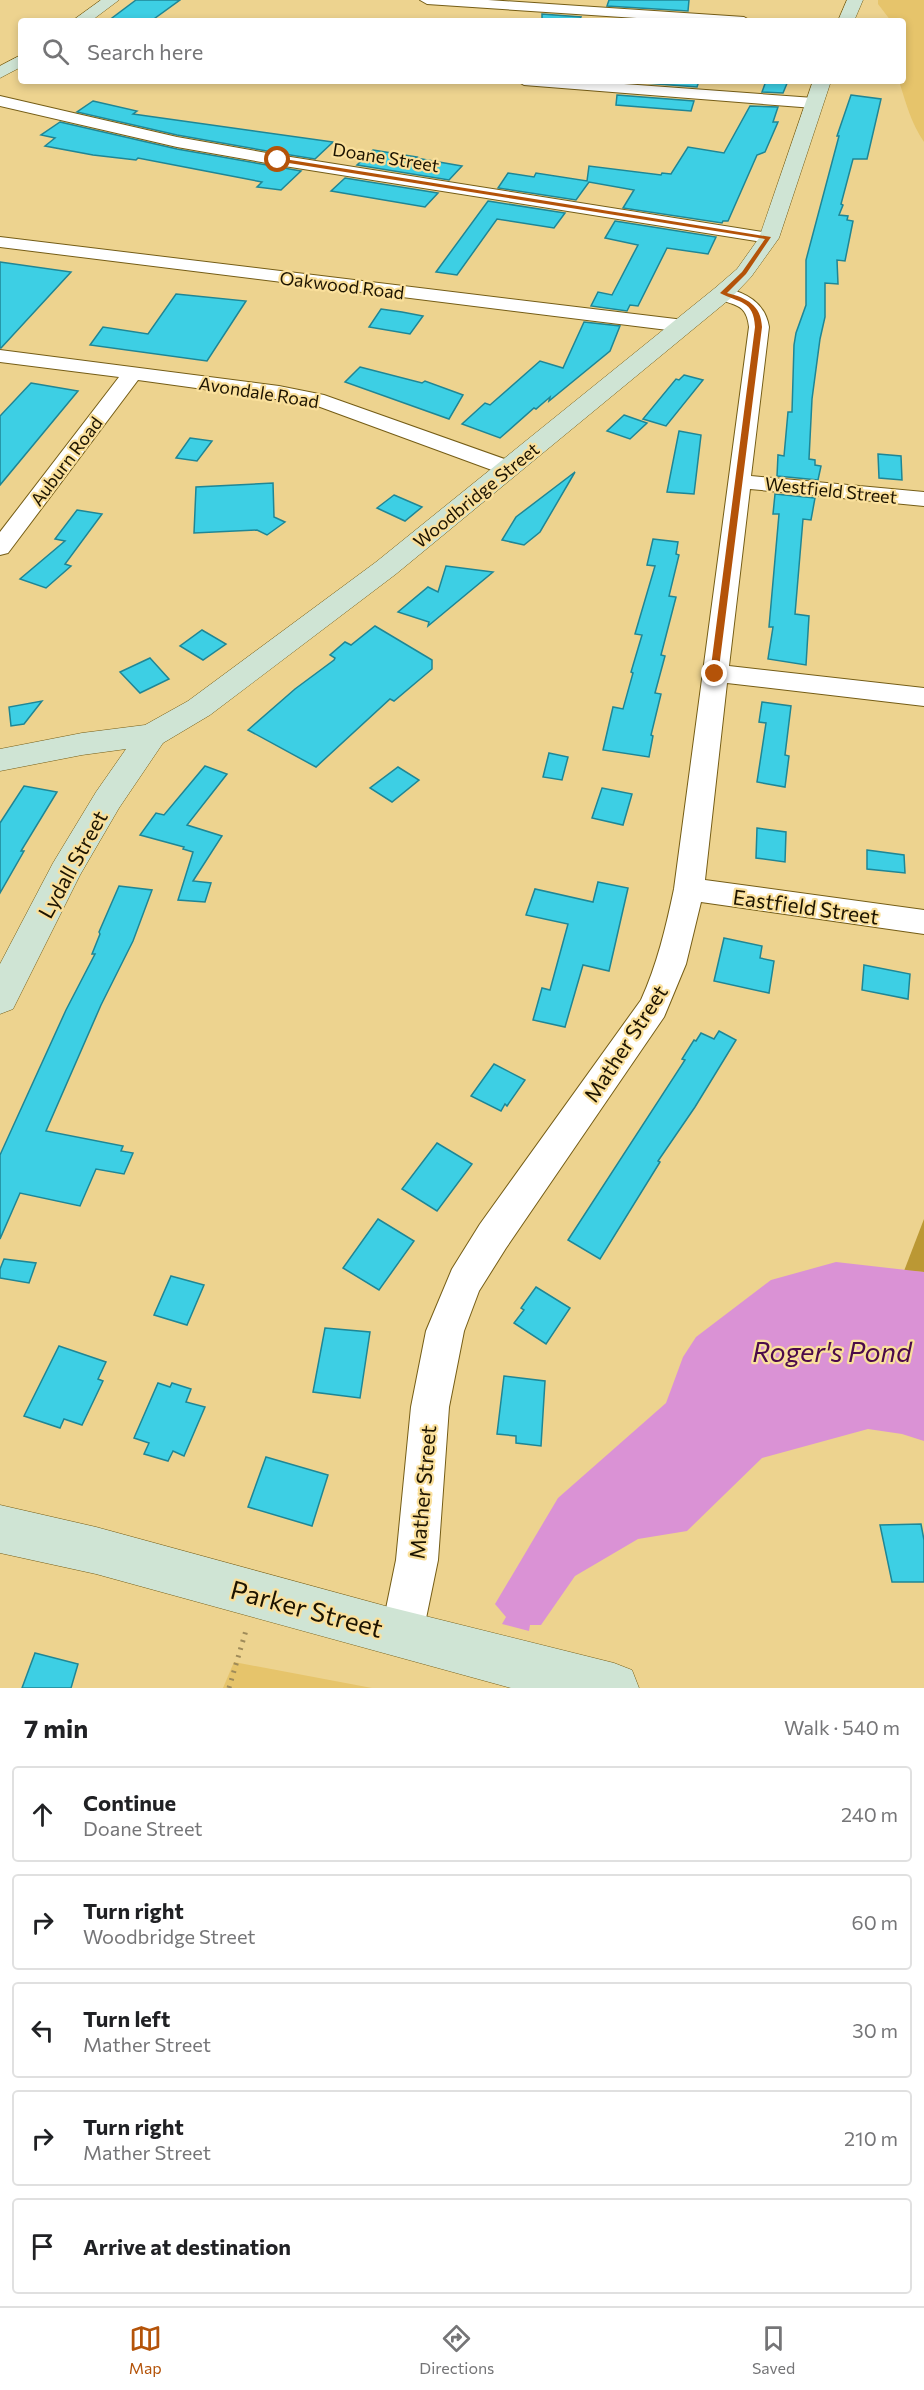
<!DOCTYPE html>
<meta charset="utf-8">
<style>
body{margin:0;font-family:Commissioner,sans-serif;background:#f6f6f6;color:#202124}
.stop{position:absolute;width:18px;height:18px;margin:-14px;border:4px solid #b45309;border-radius:50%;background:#fff}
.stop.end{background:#b45309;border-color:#fff;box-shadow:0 2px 6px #0008}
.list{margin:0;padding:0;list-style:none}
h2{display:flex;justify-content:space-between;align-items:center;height:78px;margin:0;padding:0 24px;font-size:26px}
h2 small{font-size:20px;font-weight:400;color:#757577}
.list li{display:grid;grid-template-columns:39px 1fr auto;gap:18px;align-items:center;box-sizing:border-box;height:96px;margin:0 12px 12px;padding:0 12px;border:2px solid #e0e0e0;border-radius:6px}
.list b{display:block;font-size:22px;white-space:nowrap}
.list p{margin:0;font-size:20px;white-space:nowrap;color:#757577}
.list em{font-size:20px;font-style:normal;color:#757577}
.icon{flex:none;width:33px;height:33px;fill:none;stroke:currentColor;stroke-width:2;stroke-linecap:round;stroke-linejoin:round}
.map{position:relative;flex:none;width:924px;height:1688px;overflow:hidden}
.search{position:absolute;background:#fff;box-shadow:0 3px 9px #0003;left:18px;right:18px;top:18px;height:66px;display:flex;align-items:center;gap:15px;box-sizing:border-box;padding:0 21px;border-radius:6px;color:#757577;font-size:22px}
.sheet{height:618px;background:#fff}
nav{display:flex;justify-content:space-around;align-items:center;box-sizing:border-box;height:84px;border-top:2px solid #e0e0e0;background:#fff;font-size:16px;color:#757577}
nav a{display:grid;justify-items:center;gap:3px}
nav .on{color:#b45309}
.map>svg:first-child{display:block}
.green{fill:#e6c46b}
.forest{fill:#bb9834}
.water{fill:#da92d5}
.building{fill:#3dcfe4;stroke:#1f8695;stroke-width:1.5}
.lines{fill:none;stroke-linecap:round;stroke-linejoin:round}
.street-casing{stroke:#755d16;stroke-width:2}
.secondary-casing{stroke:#755d16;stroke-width:1}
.path{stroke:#9f8b59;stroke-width:5;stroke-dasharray:2 6;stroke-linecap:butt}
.street{fill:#fff;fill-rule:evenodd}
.secondary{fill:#cfe4d4;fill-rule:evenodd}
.route{fill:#b45309}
.labels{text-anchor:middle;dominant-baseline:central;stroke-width:4.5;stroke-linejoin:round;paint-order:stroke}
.far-street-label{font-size:18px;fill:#1d1400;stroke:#fae09c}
.street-label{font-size:21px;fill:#1d1400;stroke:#fae09c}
.near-street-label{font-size:26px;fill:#1d1400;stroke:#fae09c}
.near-water-label{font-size:27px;font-style:italic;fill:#4b0a4a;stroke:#fae09c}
</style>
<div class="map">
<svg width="924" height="1688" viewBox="0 0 924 1688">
<rect width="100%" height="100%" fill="#edd38f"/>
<g class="green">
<path d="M878,0H924V142C911,123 906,103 899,81H903V21H891L878,4Z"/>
<polygon points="234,1662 372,1688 223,1688"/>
</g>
<polygon class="forest" points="924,1219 924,1272 904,1271"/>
<polygon class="water" points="836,1262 924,1272 924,1441 902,1434 868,1429 762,1458 687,1531 638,1539 575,1576 541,1625 530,1625 529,1631 502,1624 506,1617 495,1604 558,1498 666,1403 683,1357 696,1337 771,1280"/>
<g class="building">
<polygon points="136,0 180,0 151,21 108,21"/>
<polygon points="609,0 689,0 688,11 607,6"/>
<polygon points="542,14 581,17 579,21 542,21"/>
<polygon points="617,81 699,81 697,87"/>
<polygon points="766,81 788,81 783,93 762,92"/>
<polygon points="617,95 694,101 691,111 616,105"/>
<polygon points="851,95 881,99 867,159 853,159 841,204 843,205 839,215 848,216 847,220 853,221 845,261 837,260 838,284 825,283 825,317 820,339 812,399 809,459 815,460 815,465 821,466 818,480 777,476 778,455 784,456 788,412 792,412 794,345 796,333 806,305 806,260 839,136 837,136"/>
<polygon points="93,101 137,111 133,114 333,142 315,159 278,153 177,135 77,112"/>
<polygon points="750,106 778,107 773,122 778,122 765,152 757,155 728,221 723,221 722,223 623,208 634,190 589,182 576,200 498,188 508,173 534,177 536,173 587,181 589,166 661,175 662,173 671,174 688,147 724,153"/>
<polygon points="60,122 177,149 301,171 281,190 257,187 262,182 195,169 138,158 136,160 93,155 45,146 55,138 41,135"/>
<polygon points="373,150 417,157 416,158 462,166 449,180 357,165"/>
<polygon points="345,178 438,193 425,207 331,191"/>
<polygon points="488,201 565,213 554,228 497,219 457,275 436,272"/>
<polygon points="615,221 716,237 708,254 667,248 638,306 630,305 627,311 591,306 598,292 612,295 638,245 605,238"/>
<polygon points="0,262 71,272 1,348 0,348"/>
<polygon points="176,294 246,301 207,361 90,345 103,327 148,334"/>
<polygon points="381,309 402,312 423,316 410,334 369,327"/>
<polygon points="584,322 620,326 610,351 549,401 550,397 536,409 534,408 500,438 462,424 485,403 490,405 540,361 563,368"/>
<polygon points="360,367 422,383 425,381 463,395 449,419 345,382"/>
<polygon points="684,375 703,380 666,426 643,419 676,379 679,380"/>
<polygon points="31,383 78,391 0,485 0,416"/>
<polygon points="624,415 647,423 630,439 607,431"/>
<polygon points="679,431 701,435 694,494 667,492"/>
<polygon points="190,438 212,441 197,461 176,458"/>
<polygon points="878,454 901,456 902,480 879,478"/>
<polygon points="575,472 540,532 524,545 502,540 516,517"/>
<polygon points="273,483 274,517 285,522 267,535 257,530 194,533 196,487"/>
<polygon points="775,494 815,498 811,520 803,519 795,614 809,616 806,665 768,659 773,627 769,627 779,514 773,514"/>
<polygon points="394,495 422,507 405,521 377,508"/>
<polygon points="77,510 102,514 65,564 71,566 46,588 20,579 65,541 55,539"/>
<polygon points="653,539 678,542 676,554 679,555 669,596 676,597 661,655 665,656 655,693 661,694 651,735 653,736 649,757 603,750 613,707 623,709 633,673 631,672 642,635 635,634 655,566 647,565"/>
<polygon points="446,566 493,572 428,626 429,622 398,612 428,587 438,592"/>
<polygon points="375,626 432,660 432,669 394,701 390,699 316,767 248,730 295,689 334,660 335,658 330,655 345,642 351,645"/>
<polygon points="202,630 226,644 203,660 180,646"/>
<polygon points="150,658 169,679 140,693 120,672"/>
<polygon points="42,701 24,724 11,726 9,707"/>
<polygon points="762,702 791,706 785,755 789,756 785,787 757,782 766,723 759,722"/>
<polygon points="549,753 568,757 562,780 543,777"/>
<polygon points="205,766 227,774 187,825 222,836 193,881 211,883 205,902 178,900 193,852 183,849 184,847 140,835 156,813 164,815"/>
<polygon points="398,767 419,780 392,802 370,788"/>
<polygon points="24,786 57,792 21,851 24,851 0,893 0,823"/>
<polygon points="602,788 632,794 623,825 592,818"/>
<polygon points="757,828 786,832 785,862 756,858"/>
<polygon points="867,850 904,855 905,873 867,869"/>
<polygon points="598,882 628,888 609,971 583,965 565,1027 533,1020 542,988 550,990 568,924 526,915 535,889 593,902"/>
<polygon points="119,886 152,890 133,941 101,1005 46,1131 123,1146 121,1151 133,1153 124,1174 96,1169 80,1206 20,1193 0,1239 0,1155 66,1010 95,954 92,954 100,934 99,932"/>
<polygon points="724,938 762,946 760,958 774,961 769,993 714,981"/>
<polygon points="864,965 910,974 908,999 862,990"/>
<polygon points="719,1031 736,1040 695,1107 658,1161 660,1162 600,1259 568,1240 685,1060 682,1059 694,1040 696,1041 701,1033 714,1039"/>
<polygon points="494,1064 525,1080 507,1106 505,1104 501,1111 471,1096"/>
<polygon points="437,1143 472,1164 437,1211 402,1189"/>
<polygon points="378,1219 414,1241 379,1290 343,1268"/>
<polygon points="4,1259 36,1263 29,1283 0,1278 0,1269"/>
<polygon points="171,1276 204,1285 187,1325 154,1315"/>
<polygon points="536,1287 570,1308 546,1344 514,1323 524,1310 521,1308"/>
<polygon points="325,1328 370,1332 360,1398 313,1392"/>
<polygon points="59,1346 106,1362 98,1379 103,1381 82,1425 64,1419 60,1428 24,1416"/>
<polygon points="504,1376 545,1381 541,1446 516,1443 516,1436 497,1434"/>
<polygon points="158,1383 170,1387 172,1383 191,1389 186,1402 205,1407 184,1456 173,1451 168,1461 144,1454 149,1443 134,1438"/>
<polygon points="266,1457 328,1475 312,1526 248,1507"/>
<polygon points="921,1524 924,1540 924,1582 892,1582 880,1525"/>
<polygon points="35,1653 78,1664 71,1688 22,1688"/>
</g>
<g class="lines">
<g class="street-casing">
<g id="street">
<polygon points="420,0 488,0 744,17 751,21 682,21 427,4"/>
<polygon points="517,81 583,81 814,98 822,103 814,108 524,85"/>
<polygon points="0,96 177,137 278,155 769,233 775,234 778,238 775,242 769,243 278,165 177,147 0,106"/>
<polygon points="0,237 684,320 691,322 694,326 691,330 684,332 0,247"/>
<path d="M723,287C746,293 765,302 769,327L751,476L924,492V506L750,489L729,666L924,688V706L727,683L705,880L924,910V934L701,902L686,964L664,1017L506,1248L479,1291L464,1331L449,1407L438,1560L423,1633L417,1648L402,1654L387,1648L381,1633L396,1560L411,1407L426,1331L452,1269L480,1224L641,1000C657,965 666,927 674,889L749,327C746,297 726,309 714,293L716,289Z"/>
<polygon points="0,350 279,386 324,395 516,463 519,468 516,473 508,475 500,473 312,404 138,380 8,553 0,555 0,532 119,377 0,362"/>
</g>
</g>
<g class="secondary-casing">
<g id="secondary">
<polygon points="101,0 119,0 91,21 72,21"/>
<polygon points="847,0 863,0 854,21 838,21"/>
<polygon points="21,55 21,67 0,78 0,66"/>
<polygon points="813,81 831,81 779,238 751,277 731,298 396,574 210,715 163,743 119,808 80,875 13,1009 0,1014 0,964 53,863 96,792 126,749 82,755 0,771 0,749 82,733 145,725 188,701 376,562 715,288 737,269 759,238"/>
<polygon points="0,1505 96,1527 389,1607 614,1663 632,1670 639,1688 511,1688 96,1574 0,1553"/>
</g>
</g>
<polyline class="path" points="229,1688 247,1627"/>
<use href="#street" class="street"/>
<use href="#secondary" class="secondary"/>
</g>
<path class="route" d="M278,158L771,237L746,274L727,293C747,298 761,305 762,327L718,676L710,674L755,327C754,300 739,303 720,293L742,272L765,239L276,161Z"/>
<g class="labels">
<g class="far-street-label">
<text transform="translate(386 157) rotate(9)">Doane Street</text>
<text transform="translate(342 285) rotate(7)">Oakwood Road</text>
<text transform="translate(259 392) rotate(9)">Avondale Road</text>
<text transform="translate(66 461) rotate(-53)">Auburn Road</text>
<text transform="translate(831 490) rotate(6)">Westfield Street</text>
<text transform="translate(476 495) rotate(-39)">Woodbridge Street</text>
</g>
<g class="street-label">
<text transform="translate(72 864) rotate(-61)">Lydall Street</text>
<text transform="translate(806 906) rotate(8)">Eastfield Street</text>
<text transform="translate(625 1043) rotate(-57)">Mather Street</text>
<text transform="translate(422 1492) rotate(-85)">Mather Street</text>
</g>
<g class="near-street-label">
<text transform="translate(307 1608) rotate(15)">Parker Street</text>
</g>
<g class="near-water-label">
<text x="832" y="1351">Roger's Pond</text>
</g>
</g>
</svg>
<div class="stop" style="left:278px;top:160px"></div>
<div class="stop end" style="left:715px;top:674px"></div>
<div class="search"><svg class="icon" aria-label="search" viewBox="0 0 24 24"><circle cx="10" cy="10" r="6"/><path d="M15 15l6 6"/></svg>Search here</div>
</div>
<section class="sheet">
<h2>7 min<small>Walk · 540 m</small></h2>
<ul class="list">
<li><svg class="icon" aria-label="ahead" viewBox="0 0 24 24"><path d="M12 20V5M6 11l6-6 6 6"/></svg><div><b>Continue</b><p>Doane Street</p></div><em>240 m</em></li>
<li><svg class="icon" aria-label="right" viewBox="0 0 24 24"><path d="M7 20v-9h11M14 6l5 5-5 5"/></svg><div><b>Turn right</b><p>Woodbridge Street</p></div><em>60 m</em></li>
<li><svg class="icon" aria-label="left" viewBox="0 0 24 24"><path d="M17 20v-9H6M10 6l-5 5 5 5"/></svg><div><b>Turn left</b><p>Mather Street</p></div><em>30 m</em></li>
<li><svg class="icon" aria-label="right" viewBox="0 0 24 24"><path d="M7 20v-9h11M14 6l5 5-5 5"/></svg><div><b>Turn right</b><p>Mather Street</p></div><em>210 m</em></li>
<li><svg class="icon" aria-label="arrive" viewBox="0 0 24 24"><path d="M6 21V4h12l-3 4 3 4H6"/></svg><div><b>Arrive at destination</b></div></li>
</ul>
</section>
<nav>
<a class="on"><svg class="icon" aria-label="map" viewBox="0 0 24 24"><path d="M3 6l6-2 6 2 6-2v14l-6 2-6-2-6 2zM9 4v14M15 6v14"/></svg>Map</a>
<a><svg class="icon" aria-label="directions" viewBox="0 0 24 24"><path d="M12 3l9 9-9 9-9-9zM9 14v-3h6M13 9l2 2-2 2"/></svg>Directions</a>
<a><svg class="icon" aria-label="saved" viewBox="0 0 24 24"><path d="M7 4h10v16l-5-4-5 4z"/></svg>Saved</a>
</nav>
